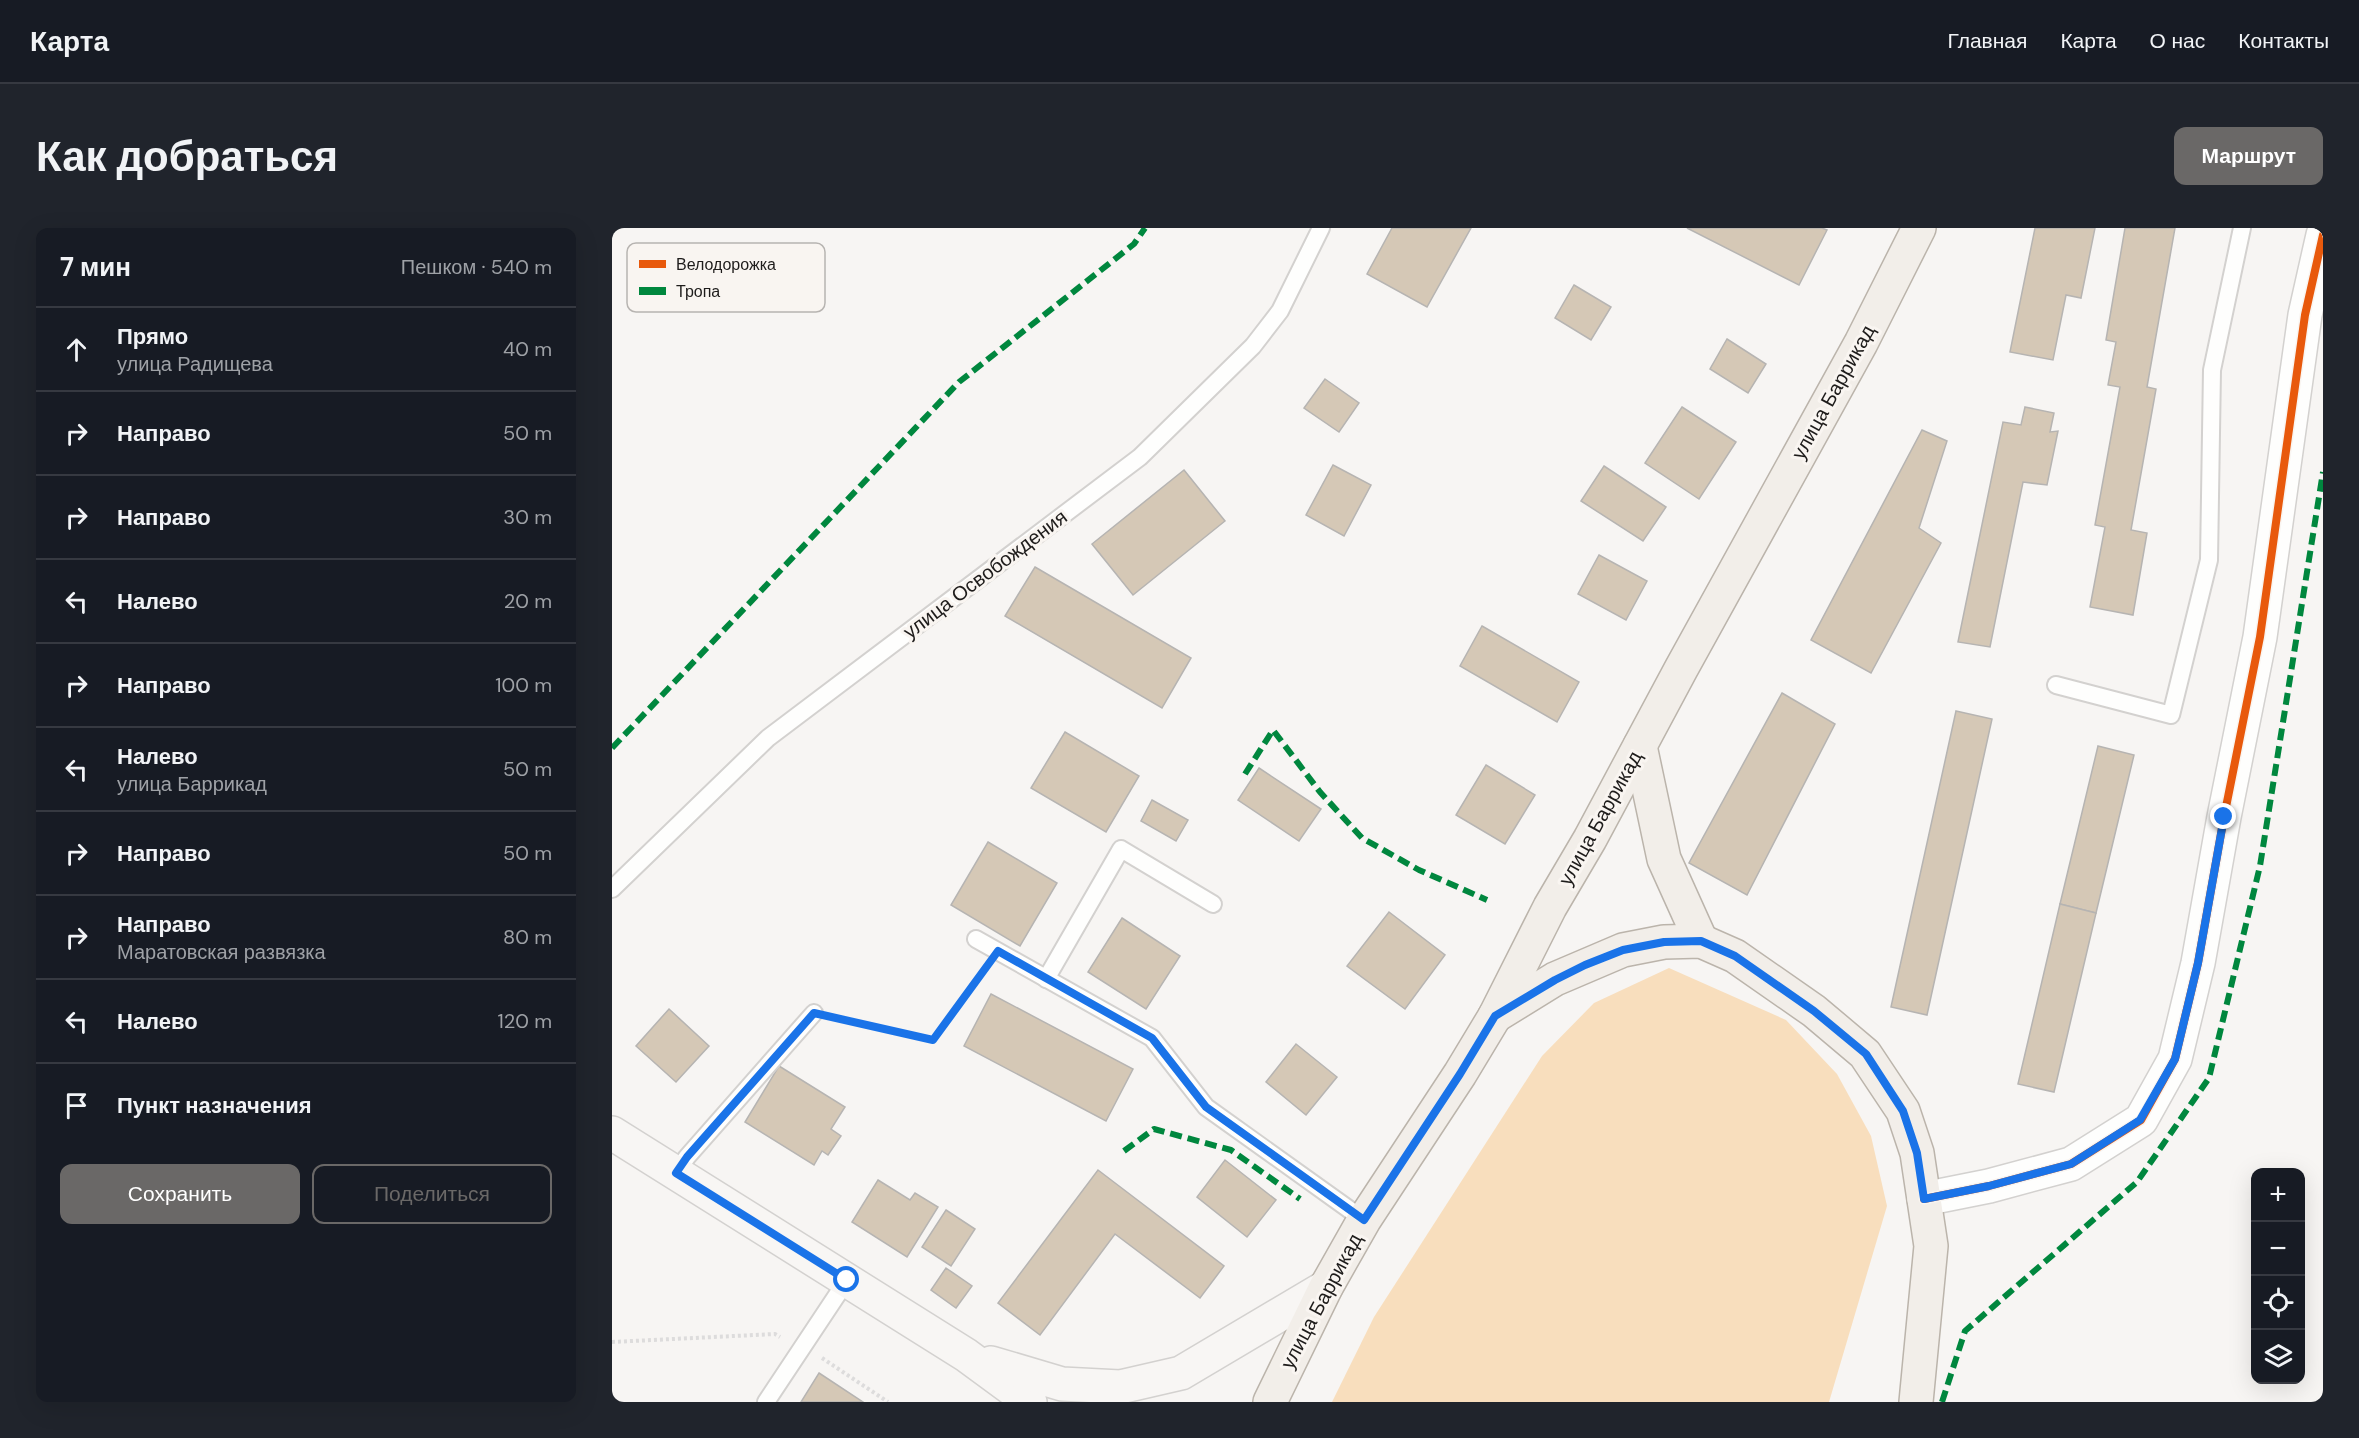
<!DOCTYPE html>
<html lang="ru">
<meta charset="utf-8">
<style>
body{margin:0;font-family:"DM Sans",sans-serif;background:#20242c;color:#f1f3f6}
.controls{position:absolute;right:18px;bottom:18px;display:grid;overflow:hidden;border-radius:12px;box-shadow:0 6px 24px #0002}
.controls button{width:54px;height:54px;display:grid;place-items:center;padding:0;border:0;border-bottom:2px solid #363941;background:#171b24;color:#f1f3f6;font:30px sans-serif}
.stop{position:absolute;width:18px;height:18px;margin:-14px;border:4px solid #1a73e8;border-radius:50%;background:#fff}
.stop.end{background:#1a73e8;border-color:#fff;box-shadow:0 2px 6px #0008}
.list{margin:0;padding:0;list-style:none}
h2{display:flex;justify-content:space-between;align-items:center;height:78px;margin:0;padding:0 24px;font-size:26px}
h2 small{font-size:20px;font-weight:400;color:#9ea1a6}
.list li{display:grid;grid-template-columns:39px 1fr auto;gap:18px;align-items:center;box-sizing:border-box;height:84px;padding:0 24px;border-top:2px solid #363941}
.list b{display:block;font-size:22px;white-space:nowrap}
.list p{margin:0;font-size:20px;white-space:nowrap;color:#9ea1a6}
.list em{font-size:20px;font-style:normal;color:#9ea1a6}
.actions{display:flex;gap:12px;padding:18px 24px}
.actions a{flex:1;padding:14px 0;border:2px solid #6a6867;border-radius:12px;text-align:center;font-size:21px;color:#6a6867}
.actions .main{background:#6a6867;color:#fff}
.icon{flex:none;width:33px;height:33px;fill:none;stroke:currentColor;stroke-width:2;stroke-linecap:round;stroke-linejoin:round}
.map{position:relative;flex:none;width:1711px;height:1174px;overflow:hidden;border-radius:12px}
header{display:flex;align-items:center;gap:36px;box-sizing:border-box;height:84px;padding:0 30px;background:#171b24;border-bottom:2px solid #363941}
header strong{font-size:28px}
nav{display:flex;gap:33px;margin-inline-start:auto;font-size:21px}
.intro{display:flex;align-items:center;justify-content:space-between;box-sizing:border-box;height:144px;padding:0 36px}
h1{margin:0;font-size:42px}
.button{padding:15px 27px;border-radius:12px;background:#6a6867;color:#fff;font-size:21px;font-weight:700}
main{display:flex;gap:36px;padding:0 36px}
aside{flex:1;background:#171b24;border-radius:12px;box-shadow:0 6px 24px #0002}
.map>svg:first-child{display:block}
.green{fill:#f8debd}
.building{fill:#d5c8b6;stroke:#b6b4b2;stroke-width:1.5}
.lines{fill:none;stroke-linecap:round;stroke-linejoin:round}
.lane-casing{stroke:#d3d1cf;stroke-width:20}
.street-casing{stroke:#d3d1cf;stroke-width:36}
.secondary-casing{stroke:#d3d1cf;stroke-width:36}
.primary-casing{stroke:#bbb4ab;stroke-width:36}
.path{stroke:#dddcdc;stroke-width:4;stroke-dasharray:3 3;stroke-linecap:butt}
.lane{stroke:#fefefd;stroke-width:16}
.street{stroke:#fefefd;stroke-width:33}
.secondary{stroke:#f8f6f4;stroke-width:33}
.primary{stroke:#f2eee9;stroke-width:33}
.quiet{stroke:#00873e;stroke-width:6;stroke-dasharray:12 6;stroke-linecap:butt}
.cycleway-casing{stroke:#f9f5f1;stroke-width:11}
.cycleway{stroke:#e8590c;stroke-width:8}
.route{stroke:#1a73e8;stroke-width:8}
.labels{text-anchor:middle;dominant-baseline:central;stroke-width:6;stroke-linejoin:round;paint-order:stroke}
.street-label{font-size:20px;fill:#1e1c1b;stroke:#f9f5f1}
.key{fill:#f9f5f1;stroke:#b7b4b1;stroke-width:1.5}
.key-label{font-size:16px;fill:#1e1c1b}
</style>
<header>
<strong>Карта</strong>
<nav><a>Главная</a><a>Карта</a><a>О нас</a><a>Контакты</a></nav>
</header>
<div class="intro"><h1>Как добраться</h1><a class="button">Маршрут</a></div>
<main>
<aside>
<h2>7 мин<small>Пешком · 540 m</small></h2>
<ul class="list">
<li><svg class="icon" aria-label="ahead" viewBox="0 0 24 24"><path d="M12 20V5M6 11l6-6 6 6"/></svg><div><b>Прямо</b><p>улица Радищева</p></div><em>40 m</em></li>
<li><svg class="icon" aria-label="right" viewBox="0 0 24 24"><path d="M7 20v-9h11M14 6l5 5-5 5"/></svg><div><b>Направо</b></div><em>50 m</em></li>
<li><svg class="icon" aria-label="right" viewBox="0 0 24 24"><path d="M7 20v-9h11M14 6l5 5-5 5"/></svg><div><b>Направо</b></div><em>30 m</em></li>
<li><svg class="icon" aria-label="left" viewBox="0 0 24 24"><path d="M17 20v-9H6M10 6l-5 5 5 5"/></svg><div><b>Налево</b></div><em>20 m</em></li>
<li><svg class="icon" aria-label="right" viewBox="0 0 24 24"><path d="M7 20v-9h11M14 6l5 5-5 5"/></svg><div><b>Направо</b></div><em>100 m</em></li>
<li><svg class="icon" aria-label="left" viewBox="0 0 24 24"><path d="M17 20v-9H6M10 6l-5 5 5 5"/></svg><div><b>Налево</b><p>улица Баррикад</p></div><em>50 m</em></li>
<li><svg class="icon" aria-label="right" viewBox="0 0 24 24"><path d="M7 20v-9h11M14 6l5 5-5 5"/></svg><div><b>Направо</b></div><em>50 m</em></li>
<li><svg class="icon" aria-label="right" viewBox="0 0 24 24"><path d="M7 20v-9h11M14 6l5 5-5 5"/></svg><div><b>Направо</b><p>Маратовская развязка</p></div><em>80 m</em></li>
<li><svg class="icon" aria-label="left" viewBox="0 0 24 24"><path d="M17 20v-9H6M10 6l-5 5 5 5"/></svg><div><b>Налево</b></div><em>120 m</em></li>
<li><svg class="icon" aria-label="arrive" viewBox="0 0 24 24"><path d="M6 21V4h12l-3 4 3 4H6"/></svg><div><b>Пункт назначения</b></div></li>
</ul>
<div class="actions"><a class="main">Сохранить</a><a>Поделиться</a></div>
</aside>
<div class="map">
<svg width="1711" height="1174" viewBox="0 0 1711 1174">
<rect width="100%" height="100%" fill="#f7f5f3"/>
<polygon class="green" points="1057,740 1174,792 1225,846 1259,908 1275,978 1217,1174 720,1174 762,1089 930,828 982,775"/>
<g class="building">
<polygon points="780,0 859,0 815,79 755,46"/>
<polygon points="1075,0 1210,0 1215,2 1187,57"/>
<polygon points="1423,0 1483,0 1469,70 1454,67 1441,132 1398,124"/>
<polygon points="1513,0 1563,0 1535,159 1544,161 1519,302 1535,305 1521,387 1478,379 1493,299 1483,297 1508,159 1496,157 1504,114 1494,112"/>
<polygon points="962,57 999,79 979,112 943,90"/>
<polygon points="1115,111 1154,136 1136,165 1098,141"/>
<polygon points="713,151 747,175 727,204 692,180"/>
<polygon points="1070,179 1124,214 1087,271 1033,235"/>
<polygon points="1413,179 1442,185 1438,204 1446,203 1435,257 1411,254 1378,419 1346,414 1391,194 1409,197"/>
<polygon points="1310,202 1335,213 1307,300 1329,315 1259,445 1199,412"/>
<polygon points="721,237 759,257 732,308 694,287"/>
<polygon points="992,238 1054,279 1031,313 969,273"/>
<polygon points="572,242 613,293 521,367 480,316"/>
<polygon points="987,327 1035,353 1014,392 966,366"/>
<polygon points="423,339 579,430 550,480 393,388"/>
<polygon points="870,398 967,454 945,494 848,438"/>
<polygon points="1170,465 1223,496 1135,667 1077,635"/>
<polygon points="1344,483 1380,491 1315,787 1279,779"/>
<polygon points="453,504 527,548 494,604 419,560"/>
<polygon points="1486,518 1522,527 1484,685 1448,676"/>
<polygon points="874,537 923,567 893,616 844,587"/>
<polygon points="647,540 709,581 687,613 626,572"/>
<polygon points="540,572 576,592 564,613 529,593"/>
<polygon points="376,614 445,655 408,718 339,677"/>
<polygon points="1448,676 1484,685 1442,864 1406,856"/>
<polygon points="777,684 833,727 793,781 735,738"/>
<polygon points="510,690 568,728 534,781 476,744"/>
<polygon points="379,766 521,841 494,893 352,818"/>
<polygon points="57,781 97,818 64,854 24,818"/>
<polygon points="684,816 725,849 694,887 654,854"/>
<polygon points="167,838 233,879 219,901 229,908 216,927 210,923 202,937 133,894"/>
<polygon points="613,932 664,972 635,1009 585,969"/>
<polygon points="486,942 612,1038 588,1070 503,1006 428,1107 386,1075"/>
<polygon points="266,952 298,972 303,965 326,979 295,1029 240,994"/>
<polygon points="334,982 363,1001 339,1038 310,1019"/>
<polygon points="334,1040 360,1058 344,1080 319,1062"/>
<polygon points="207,1145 251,1174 189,1174"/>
</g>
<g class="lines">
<g class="lane-casing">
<g id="lane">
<polyline points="1444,457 1559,487 1597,332 1600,142 1630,0"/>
<polyline points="0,661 156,510 528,229 641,118 668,83 709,0"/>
<polyline points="364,711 540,810 594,879 752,992"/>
<polyline points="434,751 509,621 601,676"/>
<polyline points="64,945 75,929 202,785"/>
<polyline points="154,1174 235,1052"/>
</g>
</g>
<g class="street-casing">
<polyline id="street" points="1312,971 1377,958 1459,936 1529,892 1563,831 1586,735 1612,589 1648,409 1693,87 1711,7"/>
</g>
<g class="secondary-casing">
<g id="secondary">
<polyline points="0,905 354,1127 418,1174"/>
<polyline points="379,1135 450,1156 508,1159 569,1145 714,1059"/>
</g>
</g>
<g class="primary-casing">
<g id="primary">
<polyline points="1028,518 1052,631 1089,713"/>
<polyline points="883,788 943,751 1011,722 1052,714 1089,713 1123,728 1202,783 1253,826 1291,883 1305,925 1319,1018 1304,1174"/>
<polyline points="658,1174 714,1059 752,992 848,846 883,788 938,679 978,611 1069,441 1249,115 1307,0"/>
</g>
</g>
<g class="path">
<polyline points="224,790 321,812 373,741"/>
<polyline points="0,1114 163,1106 168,1109"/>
<polyline points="210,1130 276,1174"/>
</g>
<use href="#lane" class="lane"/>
<use href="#street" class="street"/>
<use href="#secondary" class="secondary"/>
<use href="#primary" class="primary"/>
<g class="quiet">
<polyline points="0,520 347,154 522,16 533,0"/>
<polyline points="633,546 661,502 708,564 750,610 807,642 875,672"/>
<polyline points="512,923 542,901 619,922 688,971"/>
<polyline points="1330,1174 1353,1103 1525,954 1597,850 1648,638 1711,244"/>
</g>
<g class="cycleway-casing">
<polyline id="cycleway" points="1312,971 1377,958 1459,936 1529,892 1563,831 1586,735 1612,589 1648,409 1693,87 1711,7"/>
</g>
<use href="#cycleway" class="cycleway"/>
</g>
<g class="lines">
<polyline class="route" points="235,1052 64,945 75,929 202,785 321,812 386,723 540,810 594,879 752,992 848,846 883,788 943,752 973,737 1011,722 1052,714 1089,713 1123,728 1202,783 1254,826 1291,883 1305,925 1312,971 1377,958 1459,936 1528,892 1563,831 1586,735 1612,589"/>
</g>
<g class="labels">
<g class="street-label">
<text transform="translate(1221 164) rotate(-61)">улица Баррикад</text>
<text transform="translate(373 346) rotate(-37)">улица Освобождения</text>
<text transform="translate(988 590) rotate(-61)">улица Баррикад</text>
<text transform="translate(709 1073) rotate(-62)">улица Баррикад</text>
</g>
</g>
<rect x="15" y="15" width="198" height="69" rx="9" class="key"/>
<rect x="27" y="32" width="27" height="8" fill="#e8590c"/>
<rect x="27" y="59" width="27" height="8" fill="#00873e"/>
<g class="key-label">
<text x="64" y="42">Велодорожка</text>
<text x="64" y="69">Тропа</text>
</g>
</svg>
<div class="controls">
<button>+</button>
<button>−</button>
<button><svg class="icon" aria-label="locate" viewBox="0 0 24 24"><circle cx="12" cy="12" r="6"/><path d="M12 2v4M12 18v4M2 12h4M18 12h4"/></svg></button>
<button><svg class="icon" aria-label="layers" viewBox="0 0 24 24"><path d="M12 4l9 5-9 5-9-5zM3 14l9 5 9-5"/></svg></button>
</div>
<div class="stop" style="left:235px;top:1052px"></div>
<div class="stop end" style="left:1612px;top:589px"></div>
</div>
</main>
